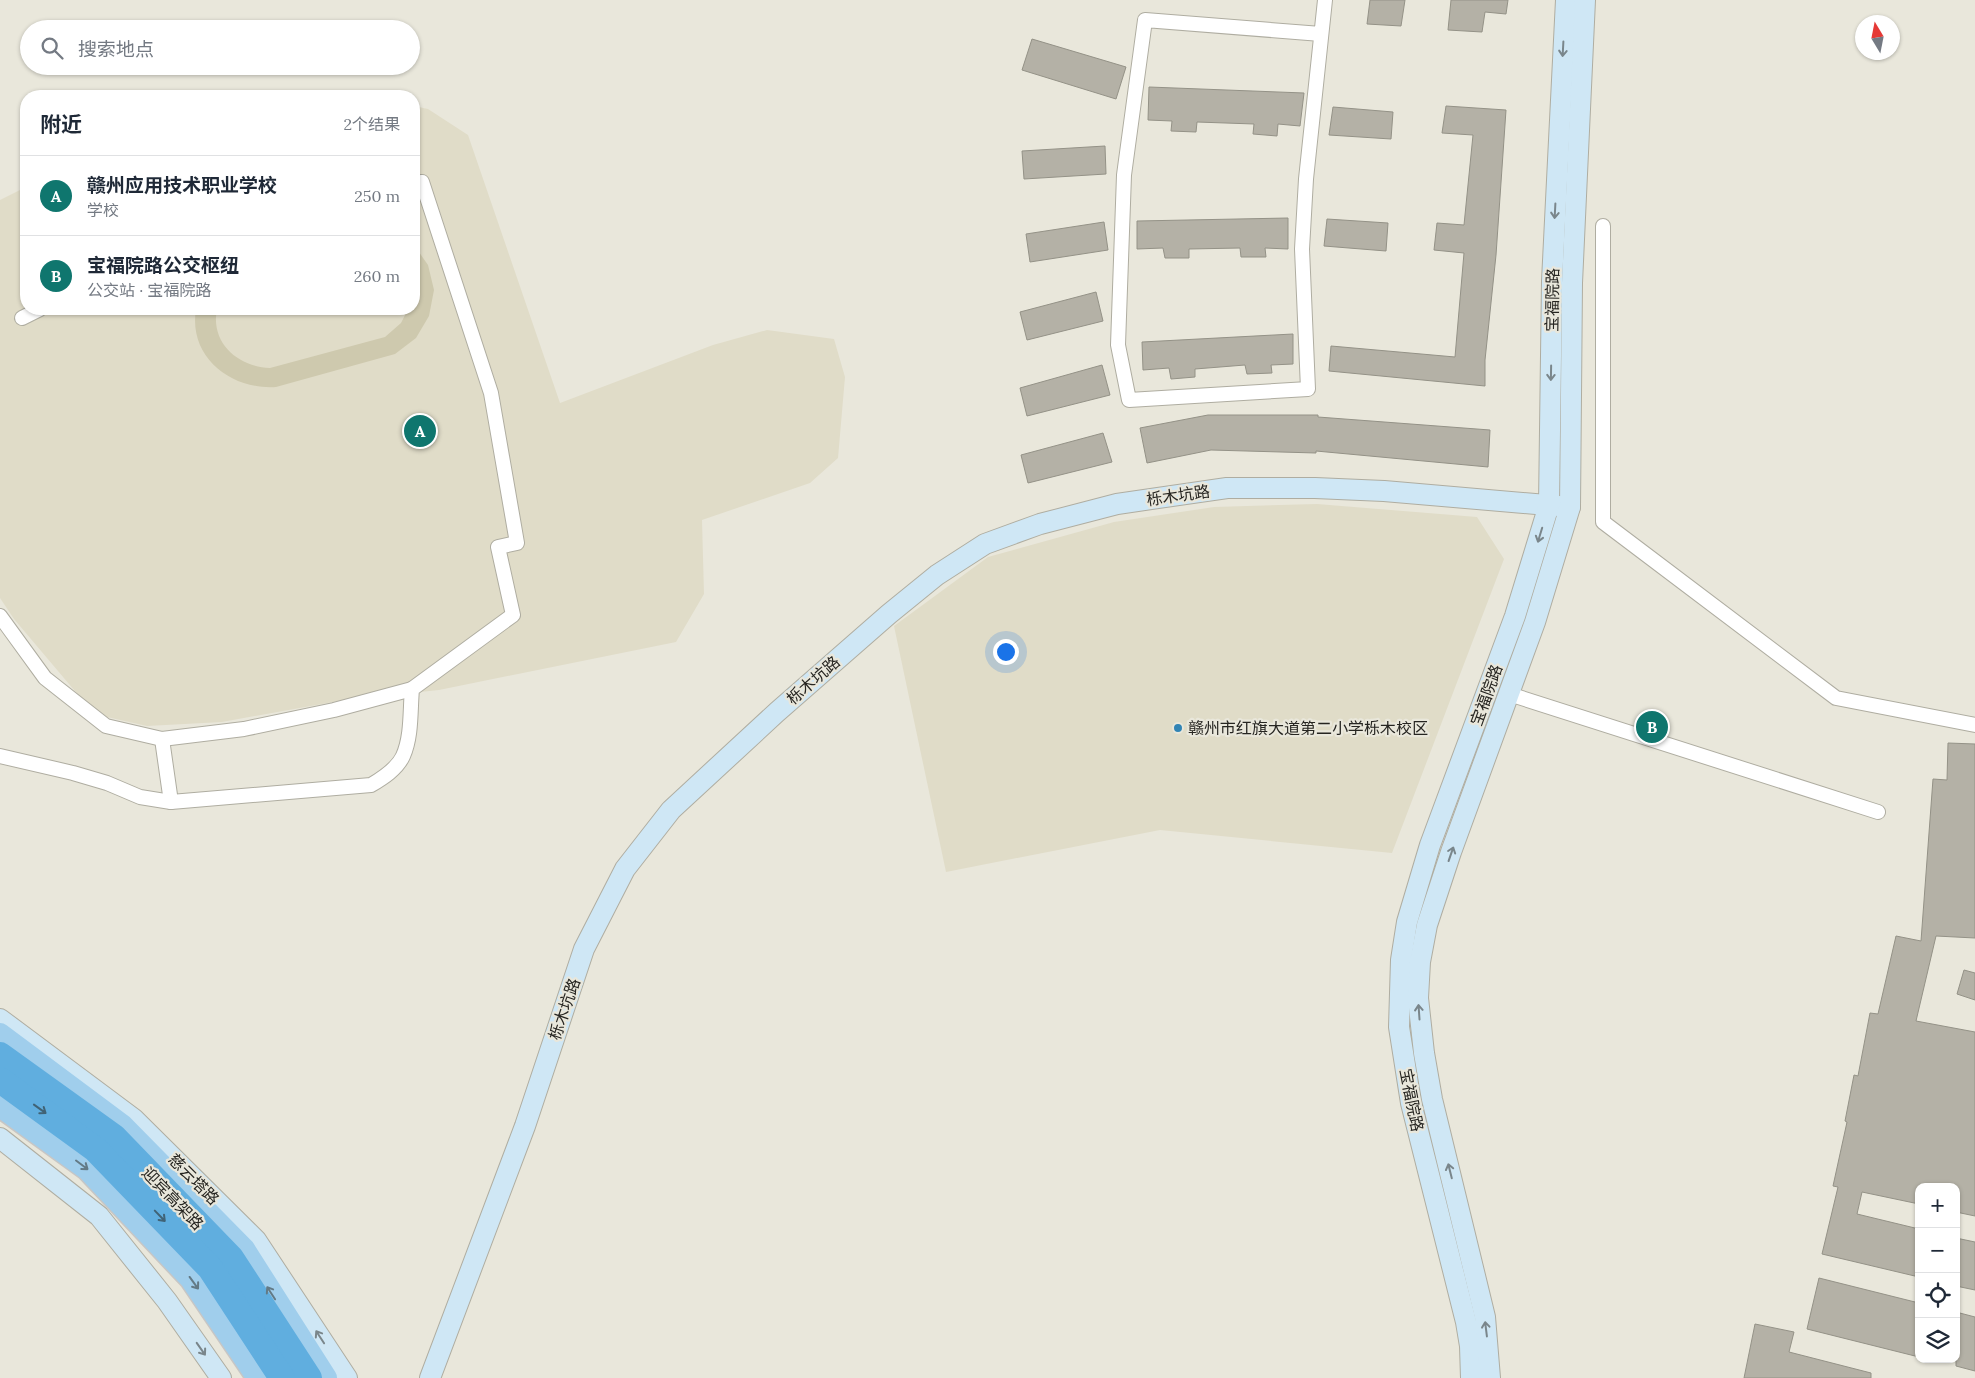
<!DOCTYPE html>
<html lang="zh">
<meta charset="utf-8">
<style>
body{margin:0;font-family:Lora,"Noto Sans SC",serif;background:#f2f2f3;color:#1f2937}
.controls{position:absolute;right:15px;bottom:15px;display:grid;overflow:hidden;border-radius:10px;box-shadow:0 1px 4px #0004}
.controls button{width:45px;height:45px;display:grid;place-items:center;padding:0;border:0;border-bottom:1px solid #e0e1e3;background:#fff;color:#1f2937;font:25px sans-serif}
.compass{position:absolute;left:1855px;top:15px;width:45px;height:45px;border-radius:50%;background:#fff;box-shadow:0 1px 4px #0004;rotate:350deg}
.you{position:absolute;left:1005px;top:651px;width:18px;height:18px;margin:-12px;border:4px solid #fff;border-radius:50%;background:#1a73e8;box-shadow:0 0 0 8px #1a73e833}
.badge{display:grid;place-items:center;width:32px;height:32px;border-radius:50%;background:#0f766e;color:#fff;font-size:16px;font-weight:700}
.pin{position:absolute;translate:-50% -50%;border:2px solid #fff;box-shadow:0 1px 5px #0006}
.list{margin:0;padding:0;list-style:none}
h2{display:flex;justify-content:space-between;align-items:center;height:65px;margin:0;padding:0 20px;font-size:21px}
h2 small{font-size:16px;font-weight:400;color:#747a83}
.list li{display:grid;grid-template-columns:32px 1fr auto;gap:15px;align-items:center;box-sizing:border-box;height:80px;padding:0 20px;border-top:1px solid #e0e1e3}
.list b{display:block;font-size:19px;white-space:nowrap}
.list p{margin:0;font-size:16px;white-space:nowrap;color:#747a83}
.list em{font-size:16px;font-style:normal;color:#747a83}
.icon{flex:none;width:28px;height:28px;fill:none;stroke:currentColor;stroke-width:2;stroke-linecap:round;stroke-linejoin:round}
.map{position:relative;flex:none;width:1975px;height:1378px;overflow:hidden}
.search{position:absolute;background:#fff;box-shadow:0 1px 4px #0004;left:20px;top:20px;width:400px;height:55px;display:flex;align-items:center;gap:12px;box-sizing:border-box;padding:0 18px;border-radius:28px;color:#747a83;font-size:19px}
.panel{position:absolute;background:#fff;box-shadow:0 1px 4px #0004;left:20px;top:90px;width:400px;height:225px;border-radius:20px}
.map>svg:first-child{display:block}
.built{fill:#e0dcc8}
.green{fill:#cec9ae}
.building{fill:#b4b1a6;stroke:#949287}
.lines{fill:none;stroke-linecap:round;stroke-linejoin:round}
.street-casing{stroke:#afada1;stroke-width:16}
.secondary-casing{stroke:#afada1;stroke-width:22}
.primary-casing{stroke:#c7c6c5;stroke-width:25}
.highway-casing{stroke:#c7c6c5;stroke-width:29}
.street{stroke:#fff;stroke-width:14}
.secondary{stroke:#cfe7f5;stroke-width:20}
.primary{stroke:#a0ceec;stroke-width:22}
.highway{stroke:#60aedf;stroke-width:26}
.oneway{stroke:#7a868b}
.oneway2{stroke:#406376}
.oneway3{stroke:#637a86}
.poi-dot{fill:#3184b4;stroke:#e9e7db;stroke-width:2}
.labels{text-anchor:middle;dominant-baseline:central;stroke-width:4.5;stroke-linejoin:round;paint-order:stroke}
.street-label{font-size:16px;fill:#262521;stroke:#e9e7db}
.poi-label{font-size:16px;fill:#262521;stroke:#e9e7db;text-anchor:start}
</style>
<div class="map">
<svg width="1975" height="1378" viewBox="0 0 1975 1378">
<rect width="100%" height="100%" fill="#e9e7db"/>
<g class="built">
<polygon points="414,106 428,109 468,135 560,403 713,345 767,330 834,339 845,377 838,458 810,483 702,520 704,594 676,642 439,690 344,700 222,722 147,726 107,717 80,697 14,619 0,598 0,200 26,187 26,309 414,309"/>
<polygon points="1317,504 1477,517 1504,559 1392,853 1160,830 946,872 894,626 988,557 1114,522 1214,507"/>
</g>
<path class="green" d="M414,245L428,265L434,290L429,316L416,338L395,354L276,387C231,390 188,357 196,309H217C210,343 238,367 270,368L385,337L401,323L408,309H414Z"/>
<g class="building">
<polygon points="1370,0 1405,0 1401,26 1367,24"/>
<polygon points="1451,0 1508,0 1506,14 1485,12 1482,32 1448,30"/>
<polygon points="1032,39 1126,67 1116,99 1022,70"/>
<polygon points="1149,87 1304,93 1300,126 1278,124 1277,136 1253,134 1254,124 1197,122 1196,132 1171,131 1172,121 1148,120"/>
<polygon points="1446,106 1506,110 1496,255 1485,360 1485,386 1329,371 1331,346 1455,357 1464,253 1434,250 1437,223 1464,225 1473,135 1442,133"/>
<polygon points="1333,107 1393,112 1391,139 1329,135"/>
<polygon points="1105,146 1106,174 1024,179 1022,151"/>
<polygon points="1288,218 1288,249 1265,248 1266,257 1241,257 1240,248 1189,249 1189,258 1165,258 1163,248 1137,249 1137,221"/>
<polygon points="1327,219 1388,223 1386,251 1324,246"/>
<polygon points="1104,222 1108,250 1030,262 1026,234"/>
<polygon points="1096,292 1103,321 1027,340 1020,312"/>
<polygon points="1293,334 1293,364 1271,365 1272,373 1247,374 1245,365 1195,369 1195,377 1171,379 1169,368 1143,370 1142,342"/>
<polygon points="1102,365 1110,395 1027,416 1020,388"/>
<polygon points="1208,415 1318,415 1318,417 1490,430 1488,467 1316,451 1316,453 1211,450 1147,463 1140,428"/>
<polygon points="1103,433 1112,462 1028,483 1021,455"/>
<polygon points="1948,743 1975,744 1975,938 1936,936 1916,1021 1975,1032 1975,1216 1956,1212 1956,1187 1919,1187 1919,1204 1862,1192 1857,1214 1919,1229 1919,1277 1822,1254 1838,1187 1833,1186 1847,1122 1845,1121 1854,1075 1858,1076 1870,1013 1878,1014 1896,936 1921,941 1933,779 1947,780"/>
<polygon points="1964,970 1975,973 1975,1000 1957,994"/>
<polygon points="1956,1238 1975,1242 1975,1290 1956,1286"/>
<polygon points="1819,1278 1919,1303 1919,1357 1807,1329"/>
<polygon points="1956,1312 1975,1317 1975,1371 1956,1366"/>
<polygon points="1755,1324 1794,1332 1789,1352 1871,1373 1871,1378 1744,1378"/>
</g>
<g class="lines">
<g class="street-casing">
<g id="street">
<polyline points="1321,34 1145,20 1124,175 1118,345 1129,400 1308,389 1302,249 1306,179 1325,0"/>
<polyline points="1603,226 1603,522 1836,698 1975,725"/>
<polyline points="22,318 40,309"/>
<polyline points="0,616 45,678 106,726 162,739 244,729 334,710 412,689"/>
<polyline points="1509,694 1878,812"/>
<polyline points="162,739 171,802"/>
<path d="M0,756L73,773L107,783L140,797L171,802L371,785C383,778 397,769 403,756C412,736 410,710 412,689L513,615L498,547L517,543L491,393L422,182L414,183"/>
</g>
</g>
<g class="secondary-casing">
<g id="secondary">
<polyline points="0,1019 134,1119 256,1240 347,1378"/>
<polyline points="0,1138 99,1216 167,1301 221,1378"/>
<polyline points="430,1378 525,1126 584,949 625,869 671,810 777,712 889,614 937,575 985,544 1040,524 1117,504 1227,488 1315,488 1384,491 1570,507"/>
<polyline points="1471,1378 1470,1346 1466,1322 1411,1103 1399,1027 1401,960 1407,922 1430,845 1515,616 1549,505 1552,281 1566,0"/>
<polyline points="1490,1378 1485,1317 1432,1099 1424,1053 1418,998 1420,962 1427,925 1451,852 1535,622 1570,507 1572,283 1585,0"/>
</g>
</g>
<g class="primary-casing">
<g id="primary">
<polyline points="0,1034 122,1125 244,1249 326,1378"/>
<polyline points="0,1106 87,1169 191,1279 258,1378"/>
</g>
</g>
<g class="highway-casing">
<g id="highway">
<polyline points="0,1055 114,1137 231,1258 309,1378"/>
<polyline points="0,1080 95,1149 210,1268 282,1378"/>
</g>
</g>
<use href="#street" class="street"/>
<use href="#secondary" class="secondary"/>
<use href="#primary" class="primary"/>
<use href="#highway" class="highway"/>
</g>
<defs><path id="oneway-shaft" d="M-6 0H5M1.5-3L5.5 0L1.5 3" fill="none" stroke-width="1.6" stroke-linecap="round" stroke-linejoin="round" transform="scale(1.25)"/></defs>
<g class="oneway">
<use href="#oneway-shaft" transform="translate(1563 49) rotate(93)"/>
<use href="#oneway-shaft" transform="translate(1555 211) rotate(93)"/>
<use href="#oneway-shaft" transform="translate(1551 373) rotate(91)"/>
<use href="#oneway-shaft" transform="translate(1540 535) rotate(107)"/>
<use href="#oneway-shaft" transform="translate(1451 854) rotate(-71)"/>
<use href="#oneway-shaft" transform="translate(1419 1012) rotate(-94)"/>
<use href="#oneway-shaft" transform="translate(1450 1171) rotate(-104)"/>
<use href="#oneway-shaft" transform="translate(1486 1329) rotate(-97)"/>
<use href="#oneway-shaft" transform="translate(320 1337) rotate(-123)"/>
<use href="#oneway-shaft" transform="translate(201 1349) rotate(55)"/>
</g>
<g class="oneway2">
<use href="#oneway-shaft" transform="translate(40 1109) rotate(36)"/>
<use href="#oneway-shaft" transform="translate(160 1216) rotate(46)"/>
</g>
<g class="oneway3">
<use href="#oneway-shaft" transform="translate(82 1165) rotate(37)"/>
<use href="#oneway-shaft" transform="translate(194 1283) rotate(54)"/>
<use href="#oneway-shaft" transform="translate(271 1293) rotate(-123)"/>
</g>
<circle class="poi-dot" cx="1178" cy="728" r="5"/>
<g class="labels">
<g class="street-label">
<text transform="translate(1552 300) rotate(-89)">宝福院路</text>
<text transform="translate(1178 495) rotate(-8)">栎木坑路</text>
<text transform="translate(813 680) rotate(-41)">栎木坑路</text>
<text transform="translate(1486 695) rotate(-70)">宝福院路</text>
<text transform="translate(564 1009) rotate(-71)">栎木坑路</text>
<text transform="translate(1412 1100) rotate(79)">宝福院路</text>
<text transform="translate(194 1179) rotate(45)">慈云塔路</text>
<text transform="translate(173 1198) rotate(46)">迎宾高架路</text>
</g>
<g class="poi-label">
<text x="1188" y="728">赣州市红旗大道第二小学栎木校区</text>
</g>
</g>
</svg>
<div class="controls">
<button>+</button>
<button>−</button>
<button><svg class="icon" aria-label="locate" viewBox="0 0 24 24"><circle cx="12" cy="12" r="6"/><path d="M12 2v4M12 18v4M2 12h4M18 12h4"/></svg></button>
<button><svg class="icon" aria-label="layers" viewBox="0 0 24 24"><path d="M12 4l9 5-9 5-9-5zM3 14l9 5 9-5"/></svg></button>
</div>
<svg class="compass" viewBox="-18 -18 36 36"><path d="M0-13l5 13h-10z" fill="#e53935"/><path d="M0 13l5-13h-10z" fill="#747a83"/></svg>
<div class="you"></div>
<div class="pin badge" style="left:420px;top:431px">A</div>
<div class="pin badge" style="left:1652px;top:727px">B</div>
<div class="search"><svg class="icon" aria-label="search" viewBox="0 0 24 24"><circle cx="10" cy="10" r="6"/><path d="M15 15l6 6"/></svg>搜索地点</div>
<section class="panel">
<h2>附近<small>2个结果</small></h2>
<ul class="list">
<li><span class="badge">A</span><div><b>赣州应用技术职业学校</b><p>学校</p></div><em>250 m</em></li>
<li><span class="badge">B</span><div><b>宝福院路公交枢纽</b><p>公交站 · 宝福院路</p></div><em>260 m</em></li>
</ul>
</section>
</div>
